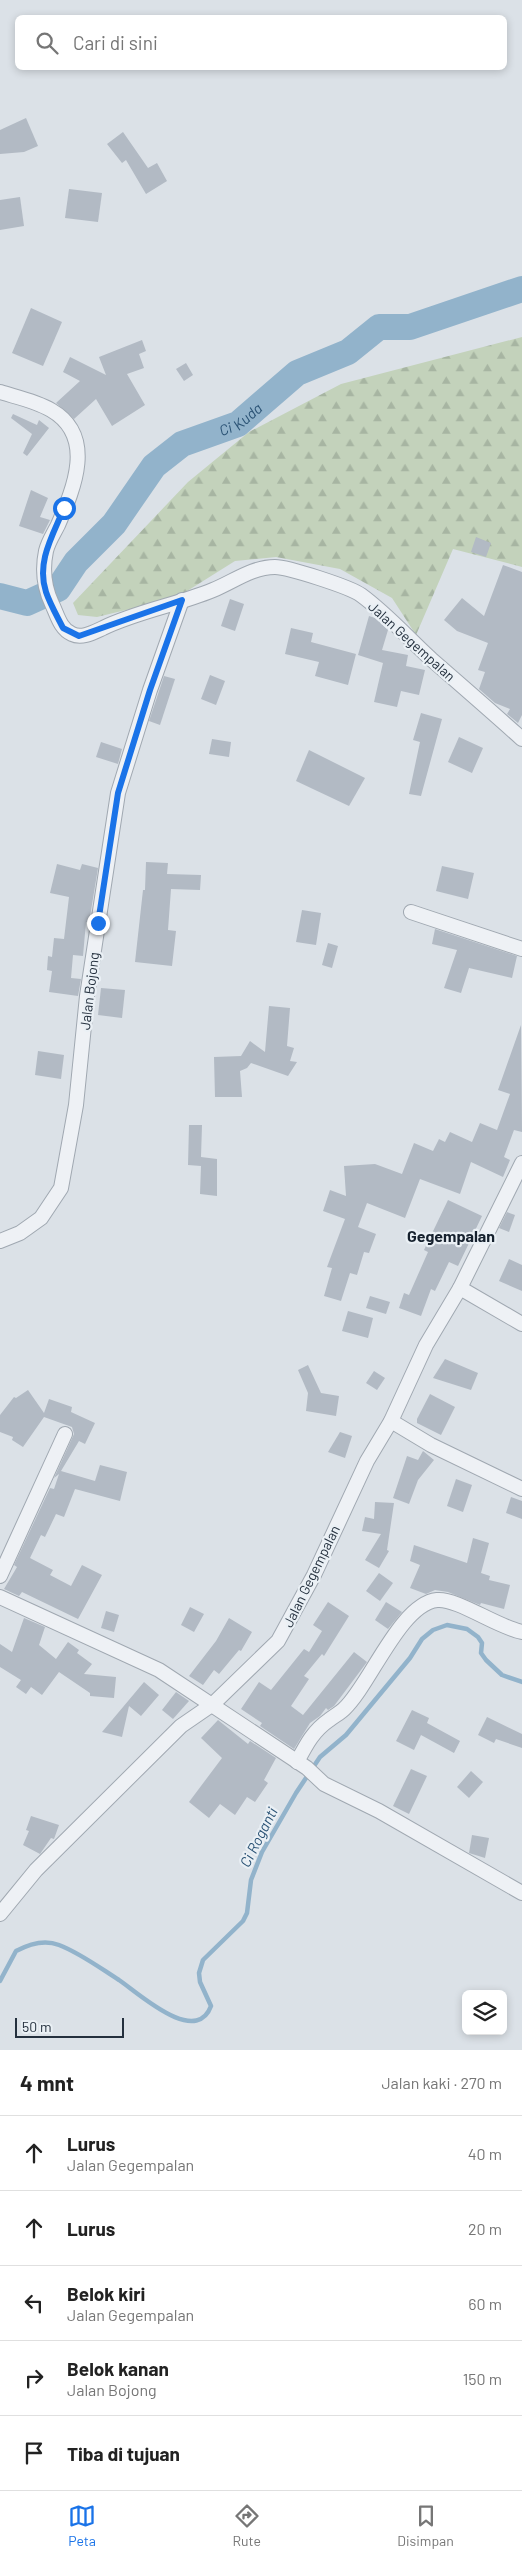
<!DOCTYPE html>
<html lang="id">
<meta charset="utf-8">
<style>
body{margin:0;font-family:Barlow,sans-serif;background:#f2f2f2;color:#222}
.controls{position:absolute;right:15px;bottom:15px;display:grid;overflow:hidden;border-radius:8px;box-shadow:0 2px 8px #0003}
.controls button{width:45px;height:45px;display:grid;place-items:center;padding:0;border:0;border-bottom:1px solid #e0e0e0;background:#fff;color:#222;font:25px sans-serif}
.scale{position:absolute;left:15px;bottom:12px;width:109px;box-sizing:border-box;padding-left:5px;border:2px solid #24303e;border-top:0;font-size:14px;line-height:18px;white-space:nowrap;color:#24303e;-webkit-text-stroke:4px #eaf0f5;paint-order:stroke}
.stop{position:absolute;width:15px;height:15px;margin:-11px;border:4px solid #1a73e8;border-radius:50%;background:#fff}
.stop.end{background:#1a73e8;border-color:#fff;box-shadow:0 1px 5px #0008}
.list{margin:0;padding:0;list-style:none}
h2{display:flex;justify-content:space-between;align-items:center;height:65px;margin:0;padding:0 20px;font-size:21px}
h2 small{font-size:16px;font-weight:400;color:#767676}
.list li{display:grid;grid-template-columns:32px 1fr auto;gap:15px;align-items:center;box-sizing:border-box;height:75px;padding:0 20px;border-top:1px solid #e0e0e0}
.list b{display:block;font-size:19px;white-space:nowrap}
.list p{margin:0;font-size:16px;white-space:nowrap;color:#767676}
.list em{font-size:16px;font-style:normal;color:#767676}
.icon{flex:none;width:28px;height:28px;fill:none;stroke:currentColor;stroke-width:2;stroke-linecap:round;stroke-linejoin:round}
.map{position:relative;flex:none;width:522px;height:2050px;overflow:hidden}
.search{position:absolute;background:#fff;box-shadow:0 2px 8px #0003;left:15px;right:15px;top:15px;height:55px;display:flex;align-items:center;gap:12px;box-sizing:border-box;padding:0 18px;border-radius:8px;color:#767676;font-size:19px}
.sheet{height:440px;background:#fff}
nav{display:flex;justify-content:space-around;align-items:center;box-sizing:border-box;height:70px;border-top:1px solid #e0e0e0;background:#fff;font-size:14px;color:#767676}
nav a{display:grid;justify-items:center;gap:2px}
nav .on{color:#1a73e8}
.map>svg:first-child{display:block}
.forest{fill:url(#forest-firs)}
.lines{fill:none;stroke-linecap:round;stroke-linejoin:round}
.stream{stroke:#92b3cb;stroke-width:4.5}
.river{stroke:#92b3cb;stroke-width:26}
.building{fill:#b2bac4}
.street-casing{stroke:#a0a8b1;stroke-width:16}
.street{stroke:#eef1f5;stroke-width:14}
.route{stroke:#1a73e8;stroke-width:6}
.labels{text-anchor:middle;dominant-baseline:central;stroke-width:4.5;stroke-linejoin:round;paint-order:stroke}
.street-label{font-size:14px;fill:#24303e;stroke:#eaf0f5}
.water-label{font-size:15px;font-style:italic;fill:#2b5375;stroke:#eaf0f5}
.quarter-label{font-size:16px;font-weight:bold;fill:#16212e;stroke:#eaf0f5}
</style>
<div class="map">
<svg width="522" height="2050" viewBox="0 0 522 2050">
<defs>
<pattern id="forest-firs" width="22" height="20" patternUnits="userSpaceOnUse" patternTransform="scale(1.25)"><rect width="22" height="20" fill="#c3d2bb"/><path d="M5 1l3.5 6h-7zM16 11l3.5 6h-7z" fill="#a7b5a2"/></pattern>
</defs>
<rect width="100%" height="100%" fill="#dbe1e7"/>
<polygon class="forest" points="522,337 522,567 453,549 416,635 392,598 340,569 276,557 235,561 184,593 130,609 97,617 78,615 73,603 188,482 249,432 341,384"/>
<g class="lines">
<path class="stream" d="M0,1981L16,1951C29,1944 44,1939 59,1945C80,1953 100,1968 119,1980C137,1992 196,2047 211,2006L200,1982L199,1973L203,1960L243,1921L247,1913L251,1880L262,1852L296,1793L320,1757L346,1735L410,1658L422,1639L433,1630L447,1625L467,1629L478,1637L482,1643L481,1653L486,1660L502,1675L522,1682"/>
<path class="river" id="s1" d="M0,596L27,603L58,589L76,562L114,524L154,466L182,444L238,424L297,373L348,352L379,327H410L522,289"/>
</g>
<g class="building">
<polygon points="26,118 38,146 24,152 0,154 0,130"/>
<polygon points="123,132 148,168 157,163 167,181 146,194 126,160 122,163 107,144"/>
<polygon points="69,189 102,193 98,222 65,218"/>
<polygon points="20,197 24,226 0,230 0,200"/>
<polygon points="31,308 62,322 43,366 12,353"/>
<polygon points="142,340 146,351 139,354 144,368 127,374 145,405 112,426 96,399 74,419 56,403 80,381 63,372 70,357 106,375 99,357"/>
<polygon points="186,363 193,375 184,381 176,369"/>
<polygon points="13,414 37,425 39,420 49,428 27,456 23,453 32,434 11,418"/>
<polygon points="31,490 48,498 40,517 50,520 43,534 19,526"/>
<polygon points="476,537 491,543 486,557 471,552"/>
<polygon points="503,565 522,572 522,715 518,723 507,714 510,709 495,703 479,689 485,672 478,670 488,643 457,631 444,620 462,598 484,616"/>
<polygon points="230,599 244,604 235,631 221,626"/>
<polygon points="369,616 375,618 388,630 382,650 408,655 406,666 425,670 419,695 401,691 397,707 374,702 383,663 358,655"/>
<polygon points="291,628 313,633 311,642 356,654 348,685 315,676 319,662 285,654"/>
<polygon points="210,675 225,681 216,705 201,699"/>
<polygon points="164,676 175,679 160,725 149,721"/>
<polygon points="421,713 442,719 421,796 409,794 420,742 413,740"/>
<polygon points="459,737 483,748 472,773 448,762"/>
<polygon points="212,739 231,742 229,757 209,754"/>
<polygon points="101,742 122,749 118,764 96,757"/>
<polygon points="309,750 365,778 349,806 296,781"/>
<polygon points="146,862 168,863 167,874 201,875 200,890 171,889 168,930 176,931 172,966 135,962 143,890 145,890"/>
<polygon points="57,864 80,870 82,864 98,868 89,923 86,922 83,956 73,955 71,978 81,979 78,996 49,992 52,971 47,970 48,956 52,957 54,938 64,939 69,897 50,893"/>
<polygon points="442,866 474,873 468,899 436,891"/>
<polygon points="302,910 321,913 316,945 296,942"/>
<polygon points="435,929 517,956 512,978 469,968 461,993 444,988 457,950 432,944"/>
<polygon points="328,943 338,946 332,968 322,965"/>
<polygon points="101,988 125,990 122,1018 98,1015"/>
<polygon points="269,1006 290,1008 287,1046 294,1048 290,1061 297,1062 288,1076 251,1063 247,1068 240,1071 242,1097 215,1097 214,1057 241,1056 250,1041 265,1052"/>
<polygon points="521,1025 522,1132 514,1130 504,1157 510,1160 503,1177 471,1162 460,1194 420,1179 405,1218 367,1203 358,1227 376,1234 369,1253 364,1252 357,1275 350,1273 341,1301 324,1296 332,1268 327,1267 345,1219 323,1211 330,1190 346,1196 344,1166 375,1164 402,1174 414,1143 433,1151 439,1139 445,1142 450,1132 472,1142 480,1123 497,1130 510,1094 498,1090"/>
<polygon points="38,1051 64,1055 61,1079 35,1075"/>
<polygon points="189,1125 202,1125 201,1157 217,1159 217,1196 200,1194 201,1166 188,1165"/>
<polygon points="448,1200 482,1216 458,1266 449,1262 435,1291 431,1289 421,1316 399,1308 404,1293 409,1295 428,1252 424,1250"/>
<polygon points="507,1212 515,1215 509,1232 499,1228"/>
<polygon points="509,1259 522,1265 522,1291 499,1281"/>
<polygon points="370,1296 390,1302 386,1314 366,1308"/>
<polygon points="348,1311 373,1318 368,1338 342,1331"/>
<polygon points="445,1359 478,1373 471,1390 433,1378"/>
<polygon points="308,1365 321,1393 339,1396 336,1416 306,1411 308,1393 298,1370"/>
<polygon points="374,1371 385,1378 377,1390 366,1383"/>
<polygon points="28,1390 44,1413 49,1399 72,1407 71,1412 95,1423 85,1444 79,1441 61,1471 95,1481 100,1465 127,1472 120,1501 75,1489 64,1517 56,1514 45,1537 41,1535 30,1558 53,1570 50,1575 71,1586 82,1565 102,1575 78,1619 22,1592 19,1596 4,1589 17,1567 14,1565 50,1488 54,1489 59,1474 54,1478 74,1434 72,1427 44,1417 23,1447 12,1440 13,1437 0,1432 0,1415 14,1397 16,1398"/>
<polygon points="430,1394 455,1407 441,1435 417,1423 417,1419"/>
<polygon points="340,1432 352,1436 345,1458 328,1452"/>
<polygon points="423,1451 434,1460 418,1480 409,1504 393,1498 407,1456 418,1460"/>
<polygon points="456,1479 472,1485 463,1512 447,1506"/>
<polygon points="511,1497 522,1501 522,1519 506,1513"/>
<polygon points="375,1502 394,1503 387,1550 389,1551 379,1568 365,1560 381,1534 362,1531 365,1517 374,1519"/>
<polygon points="473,1538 489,1543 481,1573 490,1576 489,1580 510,1585 504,1609 481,1603 480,1605 448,1592 435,1590 426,1594 410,1588 420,1565 410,1561 414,1545 467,1563"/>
<polygon points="379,1573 393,1583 380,1601 366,1591"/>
<polygon points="328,1602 349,1616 324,1656 322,1654 304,1676 309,1679 291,1706 303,1715 354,1652 367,1662 334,1706 328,1710 326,1708 320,1716 310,1723 294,1749 260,1726 262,1723 241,1709 259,1682 271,1690 304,1649 309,1652 322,1631 313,1625"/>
<polygon points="386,1602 402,1612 388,1629 375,1620"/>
<polygon points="190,1607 204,1614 194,1632 181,1625"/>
<polygon points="106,1611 119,1615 114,1632 101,1628"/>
<polygon points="24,1618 45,1627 39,1645 56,1659 68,1642 79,1650 77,1653 92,1664 84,1674 116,1677 114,1698 90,1696 90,1693 59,1672 42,1695 31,1687 26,1694 16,1687 21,1680 0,1667 0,1644 12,1652"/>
<polygon points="229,1618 252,1632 241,1651 239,1650 219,1674 214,1670 203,1685 189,1676 216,1641"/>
<polygon points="144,1682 159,1695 141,1716 129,1706 122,1737 102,1732"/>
<polygon points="176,1692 189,1701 173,1719 162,1710"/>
<polygon points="412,1710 429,1718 427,1723 460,1741 454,1753 421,1735 414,1750 396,1741"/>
<polygon points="487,1717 522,1734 522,1748 496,1739 494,1743 478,1735"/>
<polygon points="218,1720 248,1744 250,1741 276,1758 264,1780 268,1783 255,1802 247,1797 235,1815 220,1804 209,1818 189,1802 222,1758 201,1738"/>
<polygon points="411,1769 427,1776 409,1814 393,1806"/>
<polygon points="471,1771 483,1782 469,1798 457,1787"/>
<polygon points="31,1816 59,1825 54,1839 51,1838 40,1854 23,1845 29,1831 26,1830"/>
<polygon points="472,1835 489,1838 485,1858 469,1853"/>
</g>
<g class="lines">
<g class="street-casing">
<g id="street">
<path d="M0,392C16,397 36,401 51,410C96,436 74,488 58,525C54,533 48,542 46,551C42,570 44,587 52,604C57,614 60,629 72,634C82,639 94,632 103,628C138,611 177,605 213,590C233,582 252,567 275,567C288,567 350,587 361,595C387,614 408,638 431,659C462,686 492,712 522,739"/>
<polyline points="411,912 522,949"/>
<polyline points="0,1241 20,1233 41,1218 61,1188 76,1105 87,996 118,793 150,690 182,600"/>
<polyline points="460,1288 522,1324"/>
<polyline points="391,1421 431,1445 522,1489"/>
<polyline points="0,1576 65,1434"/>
<polyline points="0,1597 159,1670 307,1768 324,1784 379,1811 522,1893"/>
<path d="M297,1762C306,1745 313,1731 329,1720C334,1716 340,1713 344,1709C370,1685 400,1604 437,1600C457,1598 497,1627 522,1632"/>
<polyline points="0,1914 36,1870 181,1726 213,1704 278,1641 314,1575 367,1461 391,1421 426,1345 460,1288 522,1163"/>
</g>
</g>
<use href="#street" class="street"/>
</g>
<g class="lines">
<path class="route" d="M64,508C53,535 36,562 46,592C50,604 57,616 63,628L79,636L182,600L150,690L118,793L98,923"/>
</g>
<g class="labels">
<g class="street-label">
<text transform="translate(412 641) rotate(42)">Jalan Gegempalan</text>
<text transform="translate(89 991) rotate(-83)">Jalan Bojong</text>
<text transform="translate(311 1576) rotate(-64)">Jalan Gegempalan</text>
</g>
<g class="water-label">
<text stroke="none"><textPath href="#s1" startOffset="318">Ci Kuda</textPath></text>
<text transform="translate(258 1837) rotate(-63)">Ci Roganti</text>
</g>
<g class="quarter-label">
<text x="451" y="1235">Gegempalan</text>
</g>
</g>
</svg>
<div class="controls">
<button><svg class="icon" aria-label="layers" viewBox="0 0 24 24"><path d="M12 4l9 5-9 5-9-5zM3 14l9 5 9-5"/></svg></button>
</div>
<div class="scale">50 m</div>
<div class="stop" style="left:64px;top:508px"></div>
<div class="stop end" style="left:98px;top:923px"></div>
<div class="search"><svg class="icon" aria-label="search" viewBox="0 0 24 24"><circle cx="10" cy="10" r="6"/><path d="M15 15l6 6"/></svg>Cari di sini</div>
</div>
<section class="sheet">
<h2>4 mnt<small>Jalan kaki · 270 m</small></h2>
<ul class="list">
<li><svg class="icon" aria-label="ahead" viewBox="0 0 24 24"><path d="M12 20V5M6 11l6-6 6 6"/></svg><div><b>Lurus</b><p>Jalan Gegempalan</p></div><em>40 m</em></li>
<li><svg class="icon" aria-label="ahead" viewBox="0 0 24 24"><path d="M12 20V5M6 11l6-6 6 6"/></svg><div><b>Lurus</b></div><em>20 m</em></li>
<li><svg class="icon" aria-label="left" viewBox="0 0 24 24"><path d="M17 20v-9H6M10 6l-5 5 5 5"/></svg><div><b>Belok kiri</b><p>Jalan Gegempalan</p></div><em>60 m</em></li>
<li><svg class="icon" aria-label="right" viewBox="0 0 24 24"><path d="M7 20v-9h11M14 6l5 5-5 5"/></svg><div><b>Belok kanan</b><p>Jalan Bojong</p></div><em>150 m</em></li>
<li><svg class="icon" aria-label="arrive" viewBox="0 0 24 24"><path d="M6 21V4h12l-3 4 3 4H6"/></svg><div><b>Tiba di tujuan</b></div></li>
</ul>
</section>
<nav>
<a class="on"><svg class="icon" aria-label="map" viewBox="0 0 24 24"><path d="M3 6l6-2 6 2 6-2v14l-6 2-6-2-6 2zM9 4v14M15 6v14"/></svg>Peta</a>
<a><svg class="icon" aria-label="directions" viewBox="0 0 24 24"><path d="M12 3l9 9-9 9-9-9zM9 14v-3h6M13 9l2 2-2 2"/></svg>Rute</a>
<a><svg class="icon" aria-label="saved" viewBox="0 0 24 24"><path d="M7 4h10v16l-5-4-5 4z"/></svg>Disimpan</a>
</nav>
